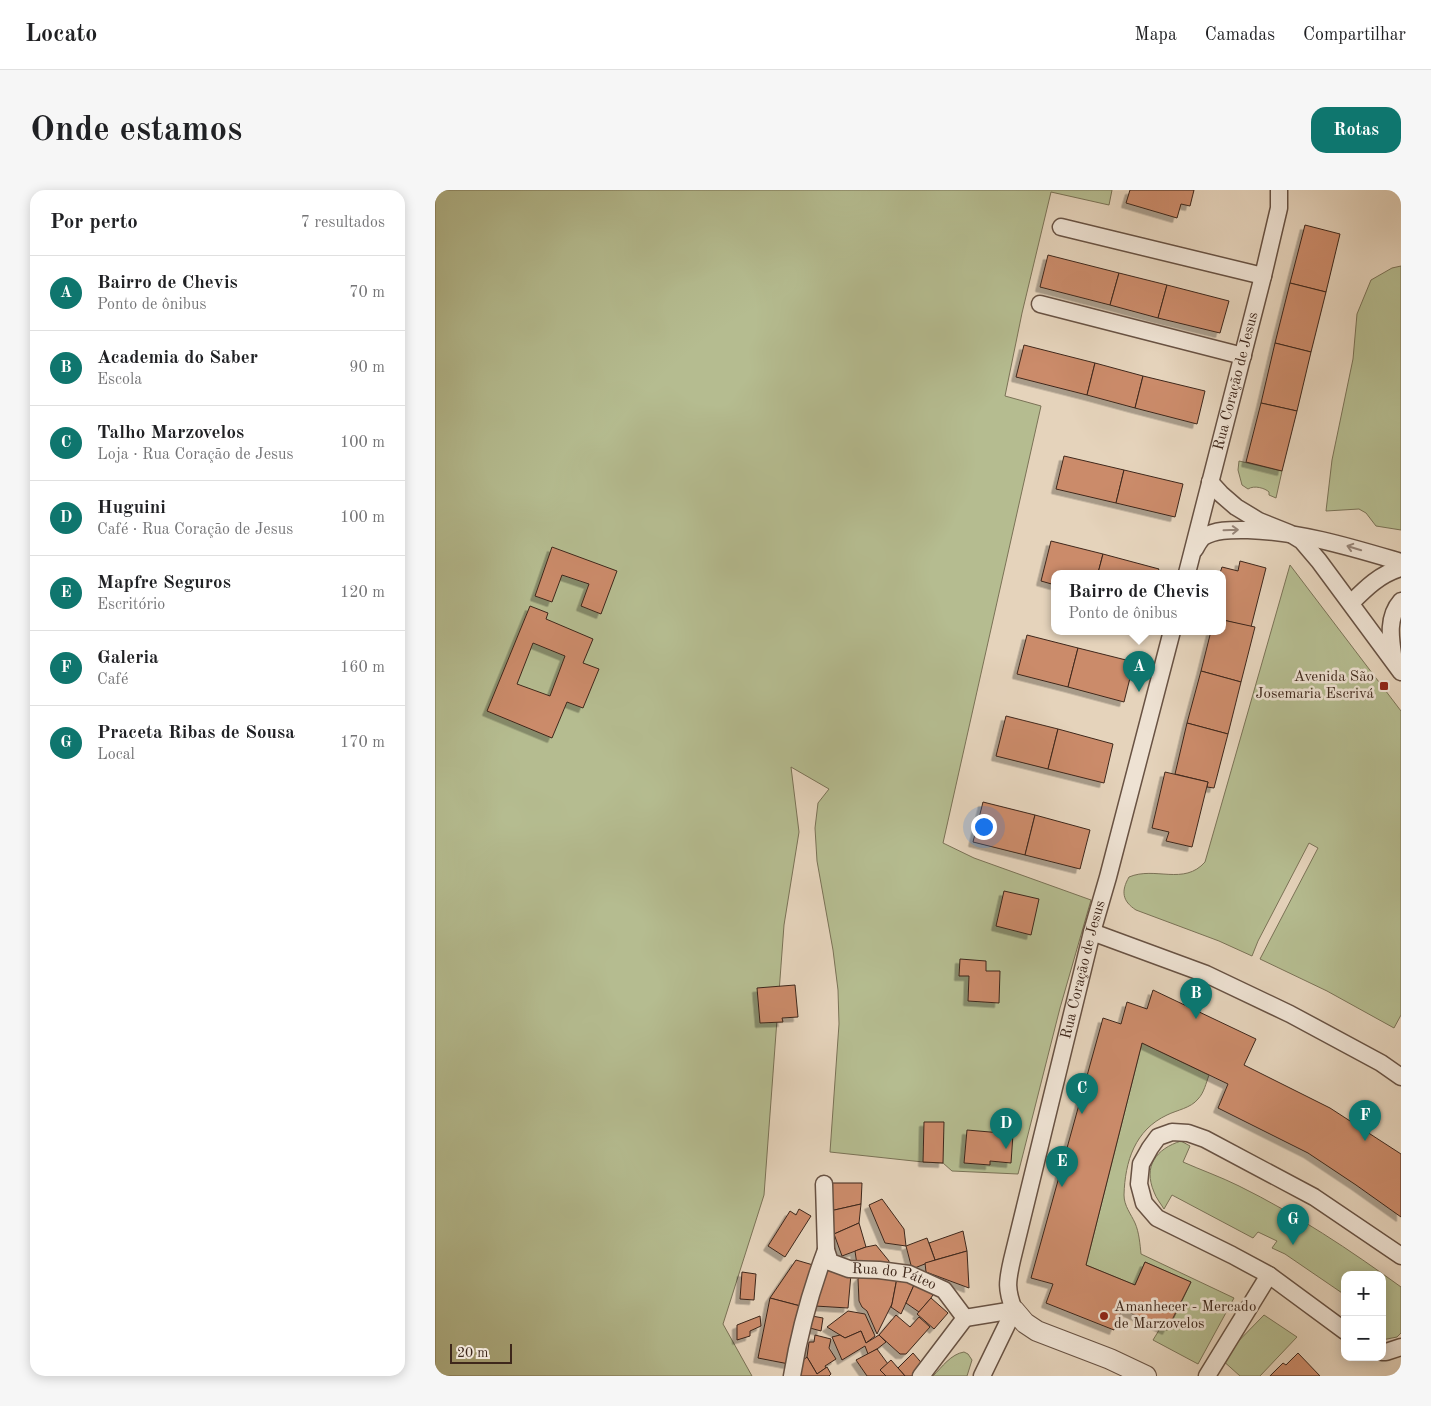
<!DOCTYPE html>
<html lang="pt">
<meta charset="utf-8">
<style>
body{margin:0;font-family:"Old Standard TT",serif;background:#f6f6f6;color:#202124}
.controls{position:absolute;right:15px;bottom:15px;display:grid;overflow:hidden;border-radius:10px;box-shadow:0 2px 12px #0003}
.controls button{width:45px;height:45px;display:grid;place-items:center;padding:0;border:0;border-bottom:1px solid #e0e0e0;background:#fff;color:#202124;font:25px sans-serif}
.scale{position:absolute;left:15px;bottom:12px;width:62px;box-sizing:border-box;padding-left:5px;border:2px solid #3e271b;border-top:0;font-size:14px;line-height:18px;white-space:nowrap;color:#3e271b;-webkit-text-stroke:4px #eee2d3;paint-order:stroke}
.you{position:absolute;left:548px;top:636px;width:18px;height:18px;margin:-12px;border:4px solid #fff;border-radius:50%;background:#1a73e8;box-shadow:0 0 0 8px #1a73e833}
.badge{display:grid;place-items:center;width:32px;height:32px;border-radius:50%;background:#0f766e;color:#fff;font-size:16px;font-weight:700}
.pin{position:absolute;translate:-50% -41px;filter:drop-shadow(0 1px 2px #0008)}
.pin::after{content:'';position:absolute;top:26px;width:18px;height:15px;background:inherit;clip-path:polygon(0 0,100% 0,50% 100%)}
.popup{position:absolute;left:616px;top:380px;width:175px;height:65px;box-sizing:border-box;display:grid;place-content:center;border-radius:10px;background:#fff;filter:drop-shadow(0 1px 4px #0005);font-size:16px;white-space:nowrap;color:#757577}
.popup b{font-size:19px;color:#202124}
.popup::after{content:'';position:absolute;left:50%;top:100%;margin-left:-10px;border:10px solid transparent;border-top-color:#fff}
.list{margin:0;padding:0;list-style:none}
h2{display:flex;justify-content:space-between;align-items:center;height:65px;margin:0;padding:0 20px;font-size:21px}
h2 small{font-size:16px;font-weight:400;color:#757577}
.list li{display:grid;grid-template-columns:32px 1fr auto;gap:15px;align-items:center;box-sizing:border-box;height:75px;padding:0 20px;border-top:1px solid #e0e0e0}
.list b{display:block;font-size:19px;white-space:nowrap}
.list p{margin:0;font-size:16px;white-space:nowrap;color:#757577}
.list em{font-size:16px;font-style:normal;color:#757577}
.map{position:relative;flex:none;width:966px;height:1186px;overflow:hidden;border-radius:15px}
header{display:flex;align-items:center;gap:30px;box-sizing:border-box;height:70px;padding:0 25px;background:#fff;border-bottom:1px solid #e0e0e0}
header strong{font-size:24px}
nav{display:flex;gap:28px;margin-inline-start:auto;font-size:18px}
.intro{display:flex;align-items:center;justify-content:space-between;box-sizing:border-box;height:120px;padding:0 30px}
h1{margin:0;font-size:35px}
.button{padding:12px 22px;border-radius:15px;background:#0f766e;color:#fff;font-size:18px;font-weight:700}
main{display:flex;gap:30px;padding:0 30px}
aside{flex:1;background:#fff;border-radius:15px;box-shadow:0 2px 12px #0003}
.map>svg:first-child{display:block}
.green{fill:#b5bc90;stroke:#7a7256}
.building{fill:#cb8b6a;stroke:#3e271b;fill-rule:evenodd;filter:url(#shadow)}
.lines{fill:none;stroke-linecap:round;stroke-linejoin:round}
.minor-casing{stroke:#685243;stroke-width:19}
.tertiary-casing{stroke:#685243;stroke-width:22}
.minor{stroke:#eee2d3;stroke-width:16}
.tertiary{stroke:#eee2d3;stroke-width:20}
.oneway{stroke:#968477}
.poi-dot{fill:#8f2418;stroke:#eee2d3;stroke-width:2}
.labels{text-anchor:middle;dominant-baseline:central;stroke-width:5;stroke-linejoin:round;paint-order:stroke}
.street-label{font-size:15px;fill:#3e271b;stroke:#eee2d3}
.poi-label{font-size:15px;fill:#3e271b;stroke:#eee2d3;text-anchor:end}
</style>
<header>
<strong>Locato</strong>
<nav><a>Mapa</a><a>Camadas</a><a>Compartilhar</a></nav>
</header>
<div class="intro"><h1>Onde estamos</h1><a class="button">Rotas</a></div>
<main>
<aside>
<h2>Por perto<small>7 resultados</small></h2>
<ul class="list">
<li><span class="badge">A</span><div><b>Bairro de Chevis</b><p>Ponto de ônibus</p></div><em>70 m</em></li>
<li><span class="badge">B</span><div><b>Academia do Saber</b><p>Escola</p></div><em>90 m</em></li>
<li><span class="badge">C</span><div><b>Talho Marzovelos</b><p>Loja · Rua Coração de Jesus</p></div><em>100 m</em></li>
<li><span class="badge">D</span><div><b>Huguini</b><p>Café · Rua Coração de Jesus</p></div><em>100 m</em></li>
<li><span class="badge">E</span><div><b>Mapfre Seguros</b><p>Escritório</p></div><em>120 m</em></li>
<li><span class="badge">F</span><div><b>Galeria</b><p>Café</p></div><em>160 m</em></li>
<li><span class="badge">G</span><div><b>Praceta Ribas de Sousa</b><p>Local</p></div><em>170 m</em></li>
</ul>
</aside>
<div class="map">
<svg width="966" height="1186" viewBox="0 0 966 1186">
<defs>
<filter id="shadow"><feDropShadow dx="-4.5" dy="4.5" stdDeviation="0" flood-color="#0004"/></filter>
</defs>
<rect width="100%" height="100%" fill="#e5d3bb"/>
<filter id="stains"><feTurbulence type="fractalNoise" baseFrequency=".004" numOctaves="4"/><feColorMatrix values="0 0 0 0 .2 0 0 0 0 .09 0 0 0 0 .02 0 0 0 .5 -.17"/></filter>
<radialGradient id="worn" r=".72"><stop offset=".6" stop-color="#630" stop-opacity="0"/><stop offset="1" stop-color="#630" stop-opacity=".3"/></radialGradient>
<g class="green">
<polygon points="0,0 677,0 674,15 616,2 587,123 570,206 606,216 508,653 539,668 656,710 625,818 583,984 517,981 508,973 488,972 395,962 404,834 403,800 398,760 382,671 380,638 383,613 394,599 356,577 364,642 349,735 329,1005 288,1134 317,1186 0,1186"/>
<polygon points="966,76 966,340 941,336 931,323 924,319 891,321 897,270 918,169 922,124 936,90 957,78"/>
<path d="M804,271L847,281L841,308L834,305V302C830,298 819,295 813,299L807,295L803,280Z"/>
<path d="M855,375L966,521V825L959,838L892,801L825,769L883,658L874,653L823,751L817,766L784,751L701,720C687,711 686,701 694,687C720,676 749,696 770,672Z"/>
<path d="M707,853L774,885C771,893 769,903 763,909C756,918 742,920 732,925C700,940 690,971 689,1005C689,1016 696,1024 700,1033C704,1042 705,1054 706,1064L799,1108L763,1174L718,1150L726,1137L733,1140L756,1092L710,1072L700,1095L651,1075Z"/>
<path d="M746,951L755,956L748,972C766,980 786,987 804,996C861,1024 915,1060 966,1097V1143L962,1147L947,1150V1085H910V1105L850,1064L837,1058L842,1051L823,1042L818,1048L737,1005L729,1019C726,1014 721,1008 719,1002C708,976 721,959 746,951Z"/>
<polygon points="829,1125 862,1147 825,1186 805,1186 786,1169"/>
<path d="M529,1162L533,1164L537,1170L532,1186H498C507,1177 516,1164 529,1162Z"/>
</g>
<g class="building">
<polygon points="695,0 759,0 755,16 746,14 742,28 691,13"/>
<polygon points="870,35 905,44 891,102 855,93"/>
<polygon points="613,65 684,83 675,115 605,97"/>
<polygon points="684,83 732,95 723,128 675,115"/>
<polygon points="855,93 891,102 876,162 840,153"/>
<polygon points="732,95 794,111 785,143 723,128"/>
<polygon points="840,153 876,162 862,221 826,213"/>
<polygon points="589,155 660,173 652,205 581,187"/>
<polygon points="660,173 708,186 700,218 652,205"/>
<polygon points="708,186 770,201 762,234 700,218"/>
<polygon points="826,213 862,221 847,281 811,272"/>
<polygon points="629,266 689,280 681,313 621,299"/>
<polygon points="689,280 748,294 740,327 681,313"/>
<polygon points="616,351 668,364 663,383 620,383 620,395 606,391"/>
<polygon points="117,357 182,381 166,424 146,416 154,394 127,385 117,412 100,406"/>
<polygon points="668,364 724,379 722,383 663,383"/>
<polygon points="805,371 831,378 816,437 788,430 788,383 785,383 787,377 803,381"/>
<path d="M95,416L113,423L111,429L158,449L148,473L164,479L148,518L132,512L117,548L52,521ZM98,453L130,466L115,506L82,494Z"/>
<polygon points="788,430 820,437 806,492 766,481 776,441 788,441"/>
<polygon points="592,445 643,458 633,497 582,484"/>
<polygon points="643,458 699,472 689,512 633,497"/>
<polygon points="766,481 806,492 793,544 752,533"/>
<polygon points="571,526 623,539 613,579 561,566"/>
<polygon points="752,533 793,544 779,598 772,597 773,592 740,584"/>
<polygon points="623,539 678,554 669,593 613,579"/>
<polygon points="730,582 773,592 757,657 731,651 734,642 717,638"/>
<polygon points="548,612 600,625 590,665 538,652"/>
<polygon points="600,625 655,640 645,679 590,665"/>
<polygon points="569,701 604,709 596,745 561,736"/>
<polygon points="525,769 551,771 551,781 565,781 564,813 533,811 534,786 524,786"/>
<polygon points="360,795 363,827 347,828 348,832 325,833 322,798"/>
<polygon points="718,800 821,849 809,875 895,918 966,964 966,1027 921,995 873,963 783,918 793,894 707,853 651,1075 700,1095 710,1072 756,1092 732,1140 687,1119 679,1140 611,1113 618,1094 596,1088 668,828 686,834 692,812 712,819"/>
<polygon points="489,932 509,932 508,973 488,972"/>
<polygon points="532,940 578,944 576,973 555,971 555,975 529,973"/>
<polygon points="397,993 427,993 426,1014 395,1021"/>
<polygon points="447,1009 469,1039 471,1056 450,1053 434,1015"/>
<polygon points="426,1014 424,1033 399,1044 395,1021"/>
<polygon points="364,1019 376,1026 350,1067 333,1056 355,1021 361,1025"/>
<polygon points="424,1033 431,1057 407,1066 399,1044"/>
<polygon points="528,1041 532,1061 500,1070 494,1053"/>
<polygon points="492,1048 500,1070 477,1079 471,1056"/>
<polygon points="441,1055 454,1071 453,1081 422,1075 420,1061 431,1057"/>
<polygon points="532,1061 534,1098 491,1082 490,1073"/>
<polygon points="361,1070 385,1077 373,1118 335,1108"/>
<polygon points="391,1079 416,1084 413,1118 380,1116"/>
<polygon points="307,1082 321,1084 319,1110 305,1109"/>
<polygon points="427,1084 462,1088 457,1114 442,1144 432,1121 427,1117 424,1111 423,1089"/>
<polygon points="462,1088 479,1095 466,1124 456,1117 457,1114"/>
<polygon points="479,1095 499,1103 496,1108 484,1122 471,1113"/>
<polygon points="335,1108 373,1118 359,1175 323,1168"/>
<polygon points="496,1108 513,1123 499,1139 482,1124"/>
<polygon points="413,1121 430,1124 440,1146 431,1153 426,1141 410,1148 392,1137"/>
<polygon points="461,1125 475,1137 484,1127 495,1137 471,1164 465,1164 444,1145"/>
<polygon points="325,1126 326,1136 315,1141 315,1146 302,1150 302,1135"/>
<polygon points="377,1126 388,1128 386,1141 375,1138"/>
<polygon points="426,1141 431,1153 444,1145 451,1152 442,1159 433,1164 430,1156 407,1170 397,1147 405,1145 410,1148"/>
<polygon points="380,1145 396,1149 394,1158 401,1169 390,1176 391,1178 382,1184 372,1167 374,1152 379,1152"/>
<polygon points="442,1159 453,1174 445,1180 451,1186 432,1186 421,1170"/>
<polygon points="478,1163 490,1177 480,1186 470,1186 463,1178"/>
<polygon points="863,1163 885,1186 835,1186 848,1173 851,1175"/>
<polygon points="372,1167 382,1184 392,1177 396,1184 394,1186 365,1186 367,1171"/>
<polygon points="456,1170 470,1186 451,1186 445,1180"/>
</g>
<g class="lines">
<g class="minor-casing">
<g id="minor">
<polyline points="626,37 828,86"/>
<polyline points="605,114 808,166"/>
<polyline points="775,292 786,304 801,317 824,331 854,343 867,351 884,371 966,482"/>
<path d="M760,359C762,355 765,350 768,347C782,339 798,340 813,340C867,342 915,357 966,372"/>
<path id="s1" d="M752,383L828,86L844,18V0"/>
<path d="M916,413C931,398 945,384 966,378"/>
<path d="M959,471C956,451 951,428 966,411"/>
<polyline points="657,742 771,784 855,824 946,873 966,887"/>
<path id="s2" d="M389,994L391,1060L395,1072L414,1079L444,1080L474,1084L509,1100L530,1128"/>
<path id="s3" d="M579,1120C571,1099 572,1092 577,1070L657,742L673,687L737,441"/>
<polyline points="530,1128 579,1120"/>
<polyline points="910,1141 834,1085 797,1065 722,1028 709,1013 704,994 706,974 715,958 723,947 737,942 753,943 770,949 879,1007 966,1066"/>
<polyline points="947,1162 951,1162 966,1157"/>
<path d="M357,1186C364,1144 376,1100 391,1060"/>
<polyline points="486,1186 530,1128"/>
<polyline points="547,1186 579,1120"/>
<polyline points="772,1186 834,1085"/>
</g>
</g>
<g class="tertiary-casing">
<polyline id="tertiary" points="579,1120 590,1133 602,1141 675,1169 711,1186"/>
</g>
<use href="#minor" class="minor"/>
<use href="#tertiary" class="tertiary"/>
</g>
<defs><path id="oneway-shaft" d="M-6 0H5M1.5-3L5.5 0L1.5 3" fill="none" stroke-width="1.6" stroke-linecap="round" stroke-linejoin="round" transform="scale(1.25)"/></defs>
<g class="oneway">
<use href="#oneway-shaft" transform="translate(796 340) rotate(-2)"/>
<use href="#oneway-shaft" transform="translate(919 358) rotate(-163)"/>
</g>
<g class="poi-dot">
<rect x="944" y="491" width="10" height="10" rx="2.5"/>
<circle cx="669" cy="1126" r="5"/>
</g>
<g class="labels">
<g class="street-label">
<text stroke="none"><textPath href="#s1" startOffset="198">Rua Coração de Jesus</textPath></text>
<text stroke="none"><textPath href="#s3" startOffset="350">Rua Coração de Jesus</textPath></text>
<text stroke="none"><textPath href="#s2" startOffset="145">Rua do Páteo</textPath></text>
</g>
<g class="poi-label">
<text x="939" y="487">Avenida São<tspan x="939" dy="17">Josemaria Escrivá</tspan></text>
<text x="679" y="1117" text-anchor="start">Amanhecer - Mercado<tspan x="679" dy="17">de Marzovelos</tspan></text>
</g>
</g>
<rect width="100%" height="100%" filter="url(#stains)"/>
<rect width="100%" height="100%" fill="url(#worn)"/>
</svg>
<div class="controls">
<button>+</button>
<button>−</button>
</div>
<div class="scale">20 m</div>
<div class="you"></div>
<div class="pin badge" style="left:704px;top:502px">A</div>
<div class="popup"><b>Bairro de Chevis</b>Ponto de ônibus</div>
<div class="pin badge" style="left:761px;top:829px">B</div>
<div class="pin badge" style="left:647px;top:924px">C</div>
<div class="pin badge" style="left:571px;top:959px">D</div>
<div class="pin badge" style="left:627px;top:997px">E</div>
<div class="pin badge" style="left:930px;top:951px">F</div>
<div class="pin badge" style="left:858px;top:1055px">G</div>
</div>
</main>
